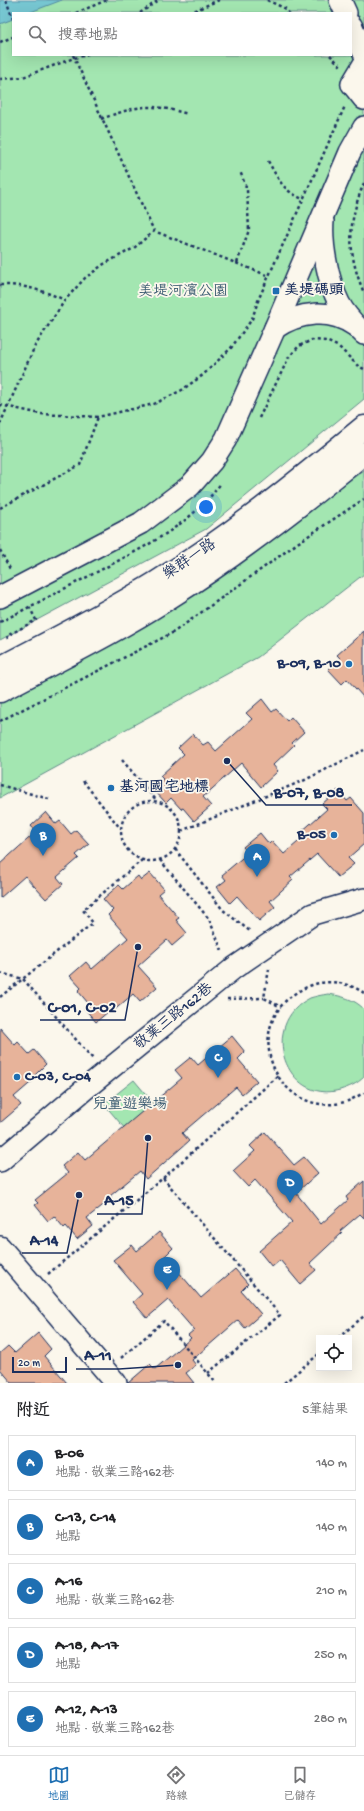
<!DOCTYPE html>
<html lang="zh-TW">
<meta charset="utf-8">
<style>
body{margin:0;font-family:"Gochi Hand","LXGW WenKai TC",sans-serif;background:#f6f6f6;color:#202124}
.controls{position:absolute;right:12px;bottom:12px;display:grid;overflow:hidden;border-radius:0px;box-shadow:0 4px 16px #0002}
.controls button{width:36px;height:36px;display:grid;place-items:center;padding:0;border:0;border-bottom:1px solid #e0e0e0;background:#fff;color:#202124;font:20px sans-serif}
.scale{position:absolute;left:12px;bottom:10px;width:55px;box-sizing:border-box;padding-left:4px;border:2px solid #1b2f5e;border-top:0;font-size:11px;line-height:14px;white-space:nowrap;color:#1b2f5e;-webkit-text-stroke:3px #fbf7ec;paint-order:stroke}
.you{position:absolute;left:206px;top:507px;width:14px;height:14px;margin:-10px;border:3px solid #fff;border-radius:50%;background:#1a73e8;box-shadow:0 0 0 6px #1a73e833}
.badge{display:grid;place-items:center;width:26px;height:26px;border-radius:50%;background:#1f6fb2;color:#fff;font-size:13px;font-weight:700}
.pin{position:absolute;translate:-50% -33px;filter:drop-shadow(0 1px 2px #0008)}
.pin::after{content:'';position:absolute;top:21px;width:14px;height:12px;background:inherit;clip-path:polygon(0 0,100% 0,50% 100%)}
.list{margin:0;padding:0;list-style:none}
h2{display:flex;justify-content:space-between;align-items:center;height:52px;margin:0;padding:0 16px;font-size:17px}
h2 small{font-size:13px;font-weight:400;color:#757577}
.list li{display:grid;grid-template-columns:26px 1fr auto;gap:12px;align-items:center;box-sizing:border-box;height:56px;margin:0 8px 8px;padding:0 8px;border:1px solid #e0e0e0;border-radius:0px}
.list b{display:block;font-size:15px;white-space:nowrap}
.list p{margin:0;font-size:13px;white-space:nowrap;color:#757577}
.list em{font-size:13px;font-style:normal;color:#757577}
.icon{flex:none;width:22px;height:22px;fill:none;stroke:currentColor;stroke-width:2;stroke-linecap:round;stroke-linejoin:round}
.map{position:relative;flex:none;width:364px;height:1383px;overflow:hidden}
.search{position:absolute;background:#fff;box-shadow:0 4px 16px #0002;left:12px;right:12px;top:12px;height:44px;display:flex;align-items:center;gap:10px;box-sizing:border-box;padding:0 14px;border-radius:0px;color:#757577;font-size:15px}
.sheet{height:372px;background:#fff}
nav{display:flex;justify-content:space-around;align-items:center;box-sizing:border-box;height:56px;border-top:1px solid #e0e0e0;background:#fff;font-size:11px;color:#757577}
nav a{display:grid;justify-items:center;gap:2px}
nav .on{color:#1f6fb2}
.map>svg:first-child{display:block}
.green{fill:#a3e6b1;stroke:#5f8a88}
.water{fill:#77c7d2;stroke:#528aa4}
.building{fill:#e7b39a;stroke:#1b2f5e}
.lines{fill:none;stroke-linecap:round;stroke-linejoin:round}
.minor-casing{stroke:#1b2f5e;stroke-width:24}
.major-casing{stroke:#1b2f5e;stroke-width:25}
.path{stroke:#1b2f5e;stroke-width:2.5;stroke-dasharray:3 3;stroke-linecap:butt}
.minor{stroke:#fbf7ec;stroke-width:21}
.major{stroke:#fbf7ec;stroke-width:22}
.poi-dot{fill:#1f6fb2;stroke:#fbf7ec;stroke-width:1.5}
.labels{text-anchor:middle;dominant-baseline:central;stroke-width:3.5;stroke-linejoin:round;paint-order:stroke}
.poi-label{font-size:15px;font-weight:bold;fill:#1b2f5e;stroke:#fbf7ec;text-anchor:start}
.park-label{font-size:15px;fill:#3d5d73;stroke:#fbf7ec}
.street-label{font-size:15px;fill:#1b2f5e;stroke:#fbf7ec}
.leader{fill:none;stroke:#1b2f5e;stroke-width:1.5}
.callout-dot{fill:#1b2f5e;stroke:#fbf7ec;stroke-width:1.5}
.callout-label{font-size:16px;text-anchor:middle;font-weight:bold;fill:#1b2f5e;stroke:#fbf7ec;stroke-width:3.5;stroke-linejoin:round;paint-order:stroke}
</style>
<div class="map">
<svg width="364" height="1383" viewBox="0 0 364 1383">
<rect width="100%" height="100%" fill="#fbf7ec"/>
<filter id="ink" filterUnits="userSpaceOnUse"><feTurbulence type="fractalNoise" baseFrequency=".025" numOctaves="2"/><feDisplacementMap in="SourceGraphic" scale="8" xChannelSelector="R" yChannelSelector="G"/><feConvolveMatrix kernelMatrix="1 2 1 2 8 2 1 2 1" color-interpolation-filters="sRGB"/></filter>
<g filter="url(#ink)">
<g class="green">
<polygon points="47,0 364,0 364,399 206,529 0,640 0,20 13,14 13,55 351,55 351,13 17,13"/>
<polygon points="364,470 364,574 258,657 0,798 0,699 194,594"/>
<path d="M328,994C342,996 354,999 364,1009V1077C357,1084 349,1087 340,1090C285,1105 258,1024 310,998C316,996 322,995 328,994Z"/>
<polygon points="134,1080 155,1105 126,1130 104,1104"/>
</g>
<polygon class="water" points="0,0 62,0 28,13 13,13 13,19 0,24"/>
<g class="building">
<polygon points="364,631 364,698 347,679 342,684 328,669 340,658 337,655"/>
<polygon points="262,699 272,712 276,709 287,721 291,717 304,732 292,743 294,745 273,765 278,771 261,787 241,763 203,797 211,806 194,821 183,808 181,809 171,798 166,803 152,788 163,779 160,776 184,754 178,748 193,734 203,745 208,742 216,751 252,719 246,713"/>
<polygon points="338,790 347,801 351,798 364,813 364,844 348,858 354,864 338,877 317,854 290,877 293,880 270,901 275,907 259,921 237,896 230,903 217,887 226,880 222,875 248,853 243,847 260,833 269,844 272,841 284,854 305,836 301,832 327,809 322,804"/>
<polygon points="46,812 56,824 60,821 71,834 76,830 89,844 76,855 79,858 57,877 63,884 46,899 25,876 0,898 0,864 36,832 31,826"/>
<polygon points="150,873 164,889 158,894 179,918 176,920 187,933 172,946 167,940 138,966 157,987 140,1002 133,994 111,1013 109,1011 96,1022 84,1008 88,1003 78,991 81,988 70,976 86,962 92,969 128,938 108,915 113,910 103,899 119,885 123,889 138,876 141,880"/>
<polygon points="0,1028 15,1045 18,1042 29,1054 34,1050 46,1064 34,1076 36,1078 14,1097 21,1105 0,1123"/>
<polygon points="232,1036 245,1052 238,1059 257,1081 242,1094 236,1087 182,1133 189,1141 146,1179 140,1171 110,1196 112,1198 87,1218 93,1226 77,1239 66,1226 64,1228 54,1216 48,1221 35,1205 38,1203 35,1200 68,1173 62,1166 78,1152 85,1160 182,1078 175,1070 191,1057 198,1065"/>
<polygon points="265,1132 294,1165 304,1157 318,1173 296,1193 321,1224 348,1200 346,1197 364,1181 364,1218 360,1214 340,1231 342,1233 310,1263 316,1270 300,1284 280,1260 272,1267 259,1251 292,1222 255,1180 248,1187 233,1171 255,1151 250,1146"/>
<polygon points="159,1232 173,1248 165,1256 201,1298 235,1269 248,1284 241,1291 261,1314 245,1328 238,1320 192,1360 196,1365 186,1373 194,1383 128,1383 150,1364 155,1369 191,1338 188,1335 194,1330 168,1300 147,1318 133,1302 142,1294 113,1260 132,1245 137,1251"/>
<polygon points="38,1333 51,1349 44,1356 67,1383 12,1383 0,1369 0,1353 8,1346 15,1353"/>
</g>
<g class="lines">
<g class="minor-casing">
<g id="minor">
<polyline points="340,0 346,13"/>
<polyline points="351,25 364,53"/>
<polyline points="364,64 352,84 364,99"/>
<path d="M323,221C321,245 328,281 339,303C345,315 355,325 364,334"/>
<path d="M275,328C299,312 330,308 354,325"/>
<polyline points="0,597 141,523 190,486 212,461 226,439 275,328 350,152 364,127"/>
<polyline points="0,1161 85,1089 234,968 313,914 364,899"/>
<polyline points="0,1247 116,1383"/>
</g>
</g>
<g class="major-casing">
<g id="major">
<path d="M0,668C53,640 107,613 157,582C231,536 297,482 364,427"/>
<path d="M0,691C56,661 114,633 167,599C237,555 301,505 364,453"/>
</g>
</g>
<g class="path">
<polyline points="6,0 13,19"/>
<polyline points="267,0 286,9 289,13"/>
<polyline points="76,13 107,0"/>
<polyline points="140,13 159,0"/>
<polyline points="189,13 219,0"/>
<polyline points="0,42 13,37"/>
<polyline points="73,55 154,231 269,276"/>
<polyline points="330,55 341,66"/>
<polyline points="0,79 23,77 74,58 88,55"/>
<path d="M101,119C140,105 148,103 188,114"/>
<path d="M268,161C279,180 282,190 303,199"/>
<path d="M364,183C347,224 347,252 364,293"/>
<polyline points="237,263 249,230 247,190 240,171"/>
<path d="M0,285C23,284 44,291 65,300"/>
<polyline points="0,405 41,414 98,417 154,404 182,390 203,375 231,348 252,319 259,298 345,106"/>
<polyline points="259,418 289,357 299,346 312,340 326,341 339,347 358,366 364,369"/>
<polyline points="0,424 35,346 65,300 85,278 104,264 134,248 154,231"/>
<polyline points="0,508 80,465 98,417"/>
<polyline points="0,550 10,569"/>
<path d="M0,622C32,606 63,589 95,573C140,549 191,526 221,483"/>
<polyline points="8,639 7,636 36,620 29,606"/>
<polyline points="0,721 174,632 299,542 364,499"/>
<polyline points="122,760 157,801"/>
<polyline points="83,781 120,828"/>
<polyline points="0,785 49,799"/>
<circle cx="151" cy="831" r="30"/>
<polyline points="181,831 305,780 364,750"/>
<polyline points="175,849 223,910 251,932"/>
<polyline points="160,860 209,919 223,953"/>
<polyline points="269,969 264,998 281,1007"/>
<polyline points="0,973 23,979 93,1059"/>
<path d="M364,993C350,983 329,979 312,985C232,1014 273,1125 348,1101C353,1099 359,1095 364,1093"/>
<polyline points="0,997 93,923 83,910 142,860"/>
<polyline points="227,999 264,998"/>
<polyline points="163,1178 280,1315 208,1373"/>
<polyline points="48,1274 163,1178 278,1076"/>
<polyline points="338,1338 364,1316"/>
<polyline points="121,1358 164,1321 216,1383"/>
<polyline points="284,1383 319,1354"/>
</g>
<use href="#minor" class="minor"/>
<use href="#major" class="major"/>
</g>
</g>
<g class="poi-dot">
<rect x="272" y="287" width="8" height="8" rx="2"/>
<circle cx="349" cy="664" r="4"/>
<circle cx="111" cy="788" r="4"/>
<circle cx="334" cy="835" r="4"/>
<circle cx="17" cy="1077" r="4"/>
</g>
<g class="labels">
<g class="poi-label">
<text x="284" y="291">美堤碼頭</text>
<text x="341" y="664" text-anchor="end">B-09, B-10</text>
<text x="119" y="788">基河國宅地標</text>
<text x="326" y="835" text-anchor="end">B-05</text>
<text x="25" y="1077">C-03, C-04</text>
</g>
<g class="park-label">
<text x="183" y="292">美堤河濱公園</text>
<text x="130" y="1105">兒童遊樂場</text>
</g>
<g class="street-label">
<text transform="translate(190 560) rotate(-34)">樂群一路</text>
<text transform="translate(174 1017) rotate(-39)">敬業三路162巷</text>
</g>
</g>
<path class="leader" d="M227 761L266 805H352M138 947L125 1020H40M148 1138L142 1214H97M79 1195L67 1253H22M178 1365L119 1369H76"/>
<g class="callout-dot">
<circle cx="227" cy="761" r="4"/>
<circle cx="138" cy="947" r="4"/>
<circle cx="148" cy="1138" r="4"/>
<circle cx="79" cy="1195" r="4"/>
<circle cx="178" cy="1365" r="4"/>
</g>
<g class="callout-label">
<text x="309" y="797">B-07, B-08</text>
<text x="82" y="1012">C-01, C-02</text>
<text x="119" y="1205">A-15</text>
<text x="44" y="1245">A-14</text>
<text x="98" y="1360">A-11</text>
</g>
</svg>
<div class="controls">
<button><svg class="icon" aria-label="locate" viewBox="0 0 24 24"><circle cx="12" cy="12" r="6"/><path d="M12 2v4M12 18v4M2 12h4M18 12h4"/></svg></button>
</div>
<div class="scale">20 m</div>
<div class="you"></div>
<div class="pin badge" style="left:257px;top:877px">A</div>
<div class="pin badge" style="left:43px;top:856px">B</div>
<div class="pin badge" style="left:218px;top:1078px">C</div>
<div class="pin badge" style="left:290px;top:1203px">D</div>
<div class="pin badge" style="left:167px;top:1290px">E</div>
<div class="search"><svg class="icon" aria-label="search" viewBox="0 0 24 24"><circle cx="10" cy="10" r="6"/><path d="M15 15l6 6"/></svg>搜尋地點</div>
</div>
<section class="sheet">
<h2>附近<small>5筆結果</small></h2>
<ul class="list">
<li><span class="badge">A</span><div><b>B-06</b><p>地點 · 敬業三路162巷</p></div><em>140 m</em></li>
<li><span class="badge">B</span><div><b>C-13, C-14</b><p>地點</p></div><em>140 m</em></li>
<li><span class="badge">C</span><div><b>A-16</b><p>地點 · 敬業三路162巷</p></div><em>210 m</em></li>
<li><span class="badge">D</span><div><b>A-18, A-17</b><p>地點</p></div><em>250 m</em></li>
<li><span class="badge">E</span><div><b>A-12, A-13</b><p>地點 · 敬業三路162巷</p></div><em>280 m</em></li>
</ul>
</section>
<nav>
<a class="on"><svg class="icon" aria-label="map" viewBox="0 0 24 24"><path d="M3 6l6-2 6 2 6-2v14l-6 2-6-2-6 2zM9 4v14M15 6v14"/></svg>地圖</a>
<a><svg class="icon" aria-label="directions" viewBox="0 0 24 24"><path d="M12 3l9 9-9 9-9-9zM9 14v-3h6M13 9l2 2-2 2"/></svg>路線</a>
<a><svg class="icon" aria-label="saved" viewBox="0 0 24 24"><path d="M7 4h10v16l-5-4-5 4z"/></svg>已儲存</a>
</nav>
